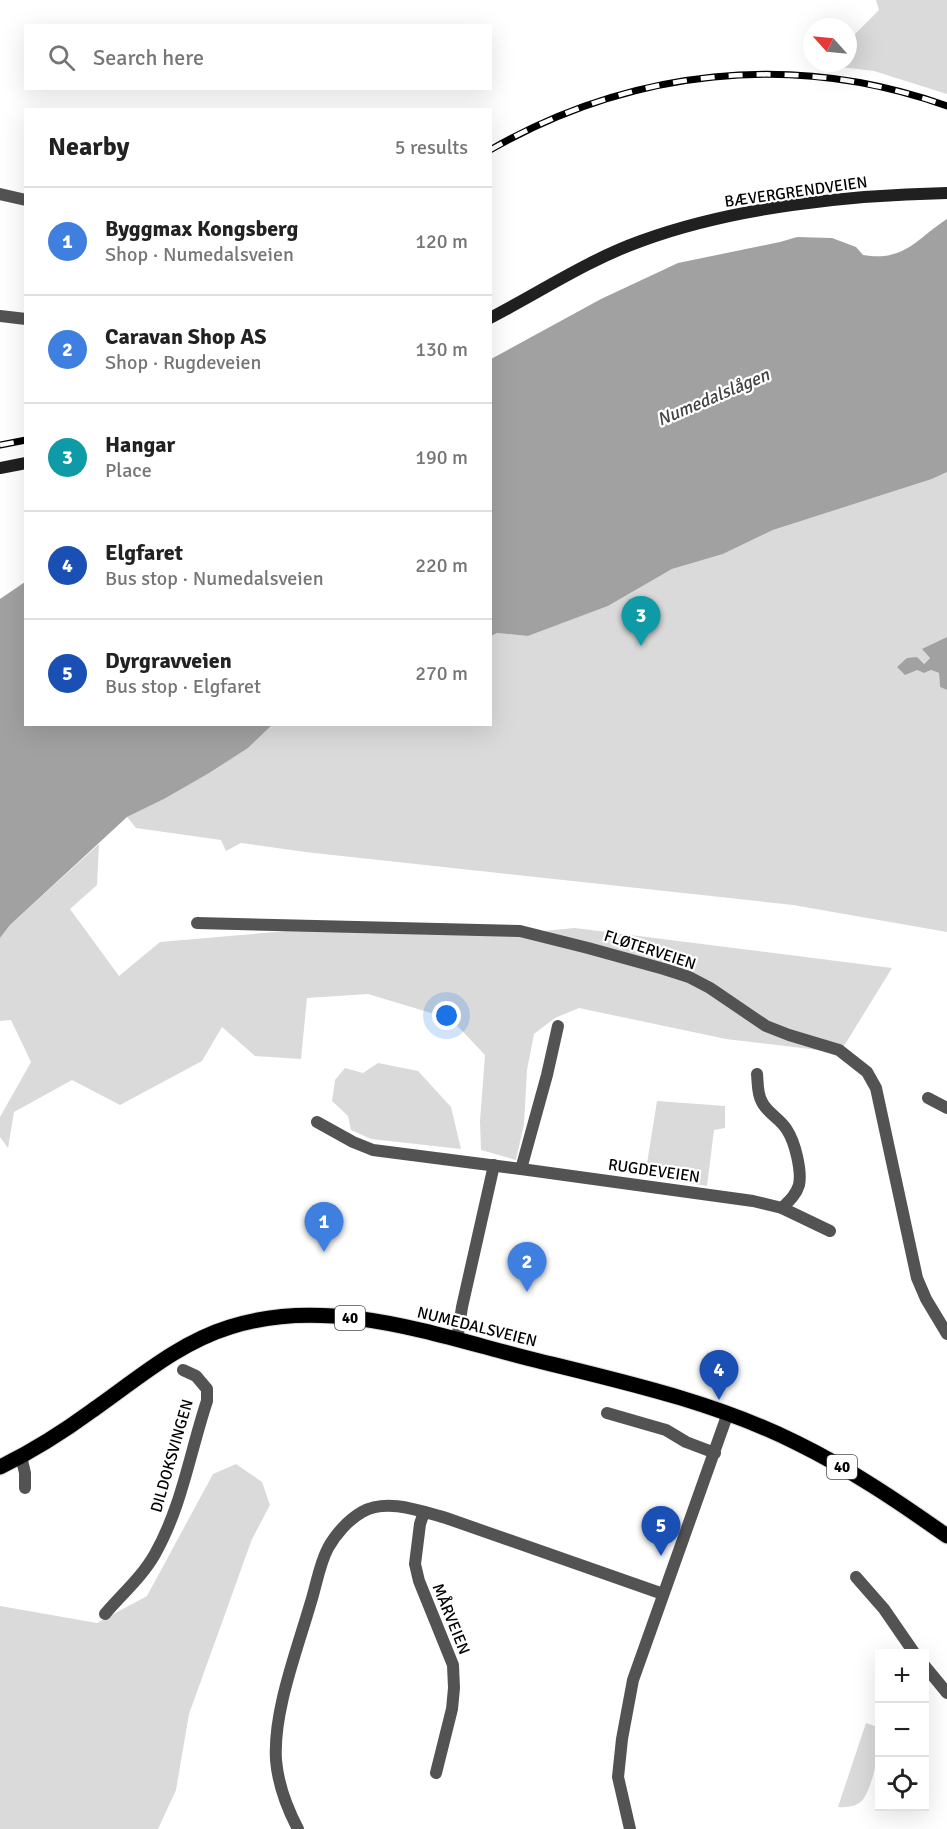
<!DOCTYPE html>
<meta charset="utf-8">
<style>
body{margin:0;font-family:Signika,sans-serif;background:#f2f2f2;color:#222}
.controls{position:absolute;right:18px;bottom:18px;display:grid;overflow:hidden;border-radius:0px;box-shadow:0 6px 24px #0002}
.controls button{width:54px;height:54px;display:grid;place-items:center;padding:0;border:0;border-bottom:2px solid #e0e0e0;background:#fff;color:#222;font:30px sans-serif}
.compass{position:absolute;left:803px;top:18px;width:54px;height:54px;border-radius:50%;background:#fff;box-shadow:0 6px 24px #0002;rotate:297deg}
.you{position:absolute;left:447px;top:1016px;width:21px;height:21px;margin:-15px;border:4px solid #fff;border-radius:50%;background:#1a73e8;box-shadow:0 0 0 9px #1a73e833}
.badge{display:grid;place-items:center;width:39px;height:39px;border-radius:50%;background:#000;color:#fff;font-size:20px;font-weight:700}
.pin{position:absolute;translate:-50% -50px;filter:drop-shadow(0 2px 3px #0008)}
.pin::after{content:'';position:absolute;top:32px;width:21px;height:18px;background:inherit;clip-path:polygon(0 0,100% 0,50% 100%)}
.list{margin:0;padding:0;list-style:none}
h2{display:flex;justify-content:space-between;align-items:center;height:78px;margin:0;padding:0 24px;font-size:26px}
h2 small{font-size:20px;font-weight:400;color:#767676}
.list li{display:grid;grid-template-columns:39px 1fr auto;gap:18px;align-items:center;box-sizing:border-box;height:108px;padding:0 24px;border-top:2px solid #e0e0e0}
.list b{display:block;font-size:22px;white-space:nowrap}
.list p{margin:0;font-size:20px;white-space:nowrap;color:#767676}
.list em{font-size:20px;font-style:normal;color:#767676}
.icon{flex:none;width:33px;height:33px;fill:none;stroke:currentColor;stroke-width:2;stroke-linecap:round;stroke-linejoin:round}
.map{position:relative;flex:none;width:947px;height:1829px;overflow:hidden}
.search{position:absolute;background:#fff;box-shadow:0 6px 24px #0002;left:24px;top:24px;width:468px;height:66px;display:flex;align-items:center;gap:15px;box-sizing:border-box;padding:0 21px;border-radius:0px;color:#767676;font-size:22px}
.panel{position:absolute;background:#fff;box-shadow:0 6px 24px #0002;left:24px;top:108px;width:468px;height:618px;border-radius:0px}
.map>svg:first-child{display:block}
.green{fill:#dadada}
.water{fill:#a1a1a1}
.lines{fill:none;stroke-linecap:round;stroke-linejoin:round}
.primary-casing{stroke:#dbdbdb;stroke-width:17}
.minor{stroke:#535353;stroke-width:12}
.secondary{stroke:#202020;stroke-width:12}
.primary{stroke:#000;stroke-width:15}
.rail-casing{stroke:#000;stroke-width:7}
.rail{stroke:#fff;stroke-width:4.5;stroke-dasharray:14;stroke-linecap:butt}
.labels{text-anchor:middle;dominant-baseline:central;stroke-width:4.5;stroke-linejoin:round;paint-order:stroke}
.shield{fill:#fff;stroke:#4c4c4c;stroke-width:1.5}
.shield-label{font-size:15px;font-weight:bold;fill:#000}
.street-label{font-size:16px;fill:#000;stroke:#fff}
.water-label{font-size:18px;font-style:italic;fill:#424242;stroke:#fff}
</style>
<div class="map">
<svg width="947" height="1829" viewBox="0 0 947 1829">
<rect width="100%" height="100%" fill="#fff"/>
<g class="green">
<polygon points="876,0 947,0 947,94 874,71 823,65 825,63 848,63 848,41 879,10"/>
<polygon points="947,472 947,637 923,649 930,658 917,670 924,673 931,670 939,673 940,687 947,690 947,932 793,905 305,852 241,843 226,851 221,840 136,828 127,817 164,799 248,748 271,726 276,725 490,724 491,636 497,633 528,636 608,606 672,569 723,554 773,530 932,479"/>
<polygon points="99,844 97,885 70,909 119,976 160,942 298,930 501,935 575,928 892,968 839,1054 810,1049 726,1039 579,1008 555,1018 534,1034 527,1070 524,1124 516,1160 481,1150 480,1121 485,1055 451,1019 368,994 307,998 301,1059 255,1056 222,1027 202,1061 120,1105 72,1080 14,1112 8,1148 0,1137 0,1117 31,1062 11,1020 0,1021 0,938 10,925"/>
<polygon points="378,1063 418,1071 451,1107 461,1149 371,1139 351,1130 348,1116 332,1101 335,1080 345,1068 363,1073"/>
<polygon points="657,1101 725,1106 725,1128 714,1130 707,1186 645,1176"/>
<polygon points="236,1464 262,1482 270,1505 252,1539 189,1714 176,1790 158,1829 0,1829 0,1606 97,1623 147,1596 213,1474"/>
<path d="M866,1723L880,1728C880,1747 874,1782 864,1798C859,1806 847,1808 838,1807Z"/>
</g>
<g class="water">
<path d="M947,219V472L932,479L773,530L723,554L672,569L608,606L528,636L497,633L491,636V359L601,299L678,263L780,242L797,237L832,238L856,247L863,255C905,262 916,239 947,219Z"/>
<polygon points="25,582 26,724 276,725 271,726 248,748 209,773 164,799 127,817 10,925 0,938 0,599"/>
<polygon points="947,637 947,690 940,687 939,673 931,670 924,673 917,670 905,675 897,667 907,658 917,657 924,664 930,658 922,649"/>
</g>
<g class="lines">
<g class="primary-casing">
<path id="primary" d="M0,1467C33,1451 63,1432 93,1410C136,1380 178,1343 230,1327C330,1295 438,1336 535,1360C624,1382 715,1402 797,1443C850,1469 899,1502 947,1536"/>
</g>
<g class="minor">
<polyline points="0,194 26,200"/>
<polyline points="0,316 26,319"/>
<polyline points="197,923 520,931 588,948 664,969 689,977 710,988 766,1026 789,1035 839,1050 867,1072 876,1088 917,1278 926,1299 947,1334"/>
<path d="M757,1074C758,1083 757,1094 762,1102C767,1113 781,1119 787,1130C795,1142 802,1171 799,1185C796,1195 789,1201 782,1208"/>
<polyline points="928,1098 947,1108"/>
<polyline points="317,1122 353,1142 373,1150 521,1169 753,1201 782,1208 830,1231"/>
<polyline points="521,1169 547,1075 558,1026"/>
<polyline points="457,1340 462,1307 494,1165"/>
<polyline points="607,1413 666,1430 686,1442 715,1453"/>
<polyline points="21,1456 25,1473 25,1488"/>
<polyline points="424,1512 420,1524 415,1564 419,1581 453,1665 454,1688 452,1709 436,1773"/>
<polyline points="856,1577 884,1609 915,1654"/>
<path d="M105,1614C122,1594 142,1577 155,1554C182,1506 190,1452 207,1401V1389L196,1376L183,1370"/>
<polyline points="924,1665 947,1693"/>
<path d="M298,1829C287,1808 278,1784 276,1760C273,1712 297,1650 310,1605C316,1587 319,1565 328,1548C335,1535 348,1520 362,1512C387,1498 420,1511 446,1518L663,1594"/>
<polyline points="630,1829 618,1777 622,1739 633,1680 728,1413"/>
</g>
<g class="secondary">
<path d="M490,318C540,292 588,260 641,241C733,207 849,195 947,193"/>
<polyline points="0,468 26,463"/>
</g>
<use href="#primary" class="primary"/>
<g class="rail-casing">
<g id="rail">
<path d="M490,150C631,69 793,51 947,106"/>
<polyline points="0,445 26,440"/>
</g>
</g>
<use href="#rail" class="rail"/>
</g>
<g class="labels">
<g class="shield">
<rect x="335" y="1306" width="30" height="24" rx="4.5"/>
<rect x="827" y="1455" width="30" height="24" rx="4.5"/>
</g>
<g class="shield-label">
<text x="350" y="1318">40</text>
<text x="842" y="1467">40</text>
</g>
<g class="street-label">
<text transform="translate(796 192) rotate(-8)">BÆVERGRENDVEIEN</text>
<text transform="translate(650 950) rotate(18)">FLØTERVEIEN</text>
<text transform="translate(654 1171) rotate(8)">RUGDEVEIEN</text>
<text transform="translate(477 1327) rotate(14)">NUMEDALSVEIEN</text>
<text transform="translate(172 1456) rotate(-74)">DILDOKSVINGEN</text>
<text transform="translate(451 1619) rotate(68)">MÅRVEIEN</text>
</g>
<g class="water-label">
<text transform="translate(713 397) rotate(-23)">Numedalslågen</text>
</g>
</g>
</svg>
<div class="controls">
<button>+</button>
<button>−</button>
<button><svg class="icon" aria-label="locate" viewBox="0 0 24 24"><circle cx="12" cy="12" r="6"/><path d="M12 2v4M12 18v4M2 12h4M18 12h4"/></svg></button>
</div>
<svg class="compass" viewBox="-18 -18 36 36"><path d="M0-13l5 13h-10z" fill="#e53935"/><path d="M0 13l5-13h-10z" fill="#767676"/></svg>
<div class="you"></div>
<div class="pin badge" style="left:324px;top:1252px;background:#3f7fe0">1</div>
<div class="pin badge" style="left:527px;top:1292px;background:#3f7fe0">2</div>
<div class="pin badge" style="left:641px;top:646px;background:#0f9aa8">3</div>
<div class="pin badge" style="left:719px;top:1400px;background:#1a4fb4">4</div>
<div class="pin badge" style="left:661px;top:1556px;background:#1a4fb4">5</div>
<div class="search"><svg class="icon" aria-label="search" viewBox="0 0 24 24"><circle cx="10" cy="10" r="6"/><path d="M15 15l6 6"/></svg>Search here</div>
<section class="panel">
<h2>Nearby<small>5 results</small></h2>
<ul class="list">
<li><span class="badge" style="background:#3f7fe0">1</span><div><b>Byggmax Kongsberg</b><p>Shop · Numedalsveien</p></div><em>120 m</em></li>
<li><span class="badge" style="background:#3f7fe0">2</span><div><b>Caravan Shop AS</b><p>Shop · Rugdeveien</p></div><em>130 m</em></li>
<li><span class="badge" style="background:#0f9aa8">3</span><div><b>Hangar</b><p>Place</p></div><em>190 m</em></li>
<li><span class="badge" style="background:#1a4fb4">4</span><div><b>Elgfaret</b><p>Bus stop · Numedalsveien</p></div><em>220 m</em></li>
<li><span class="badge" style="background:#1a4fb4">5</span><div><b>Dyrgravveien</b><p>Bus stop · Elgfaret</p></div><em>270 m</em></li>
</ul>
</section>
</div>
